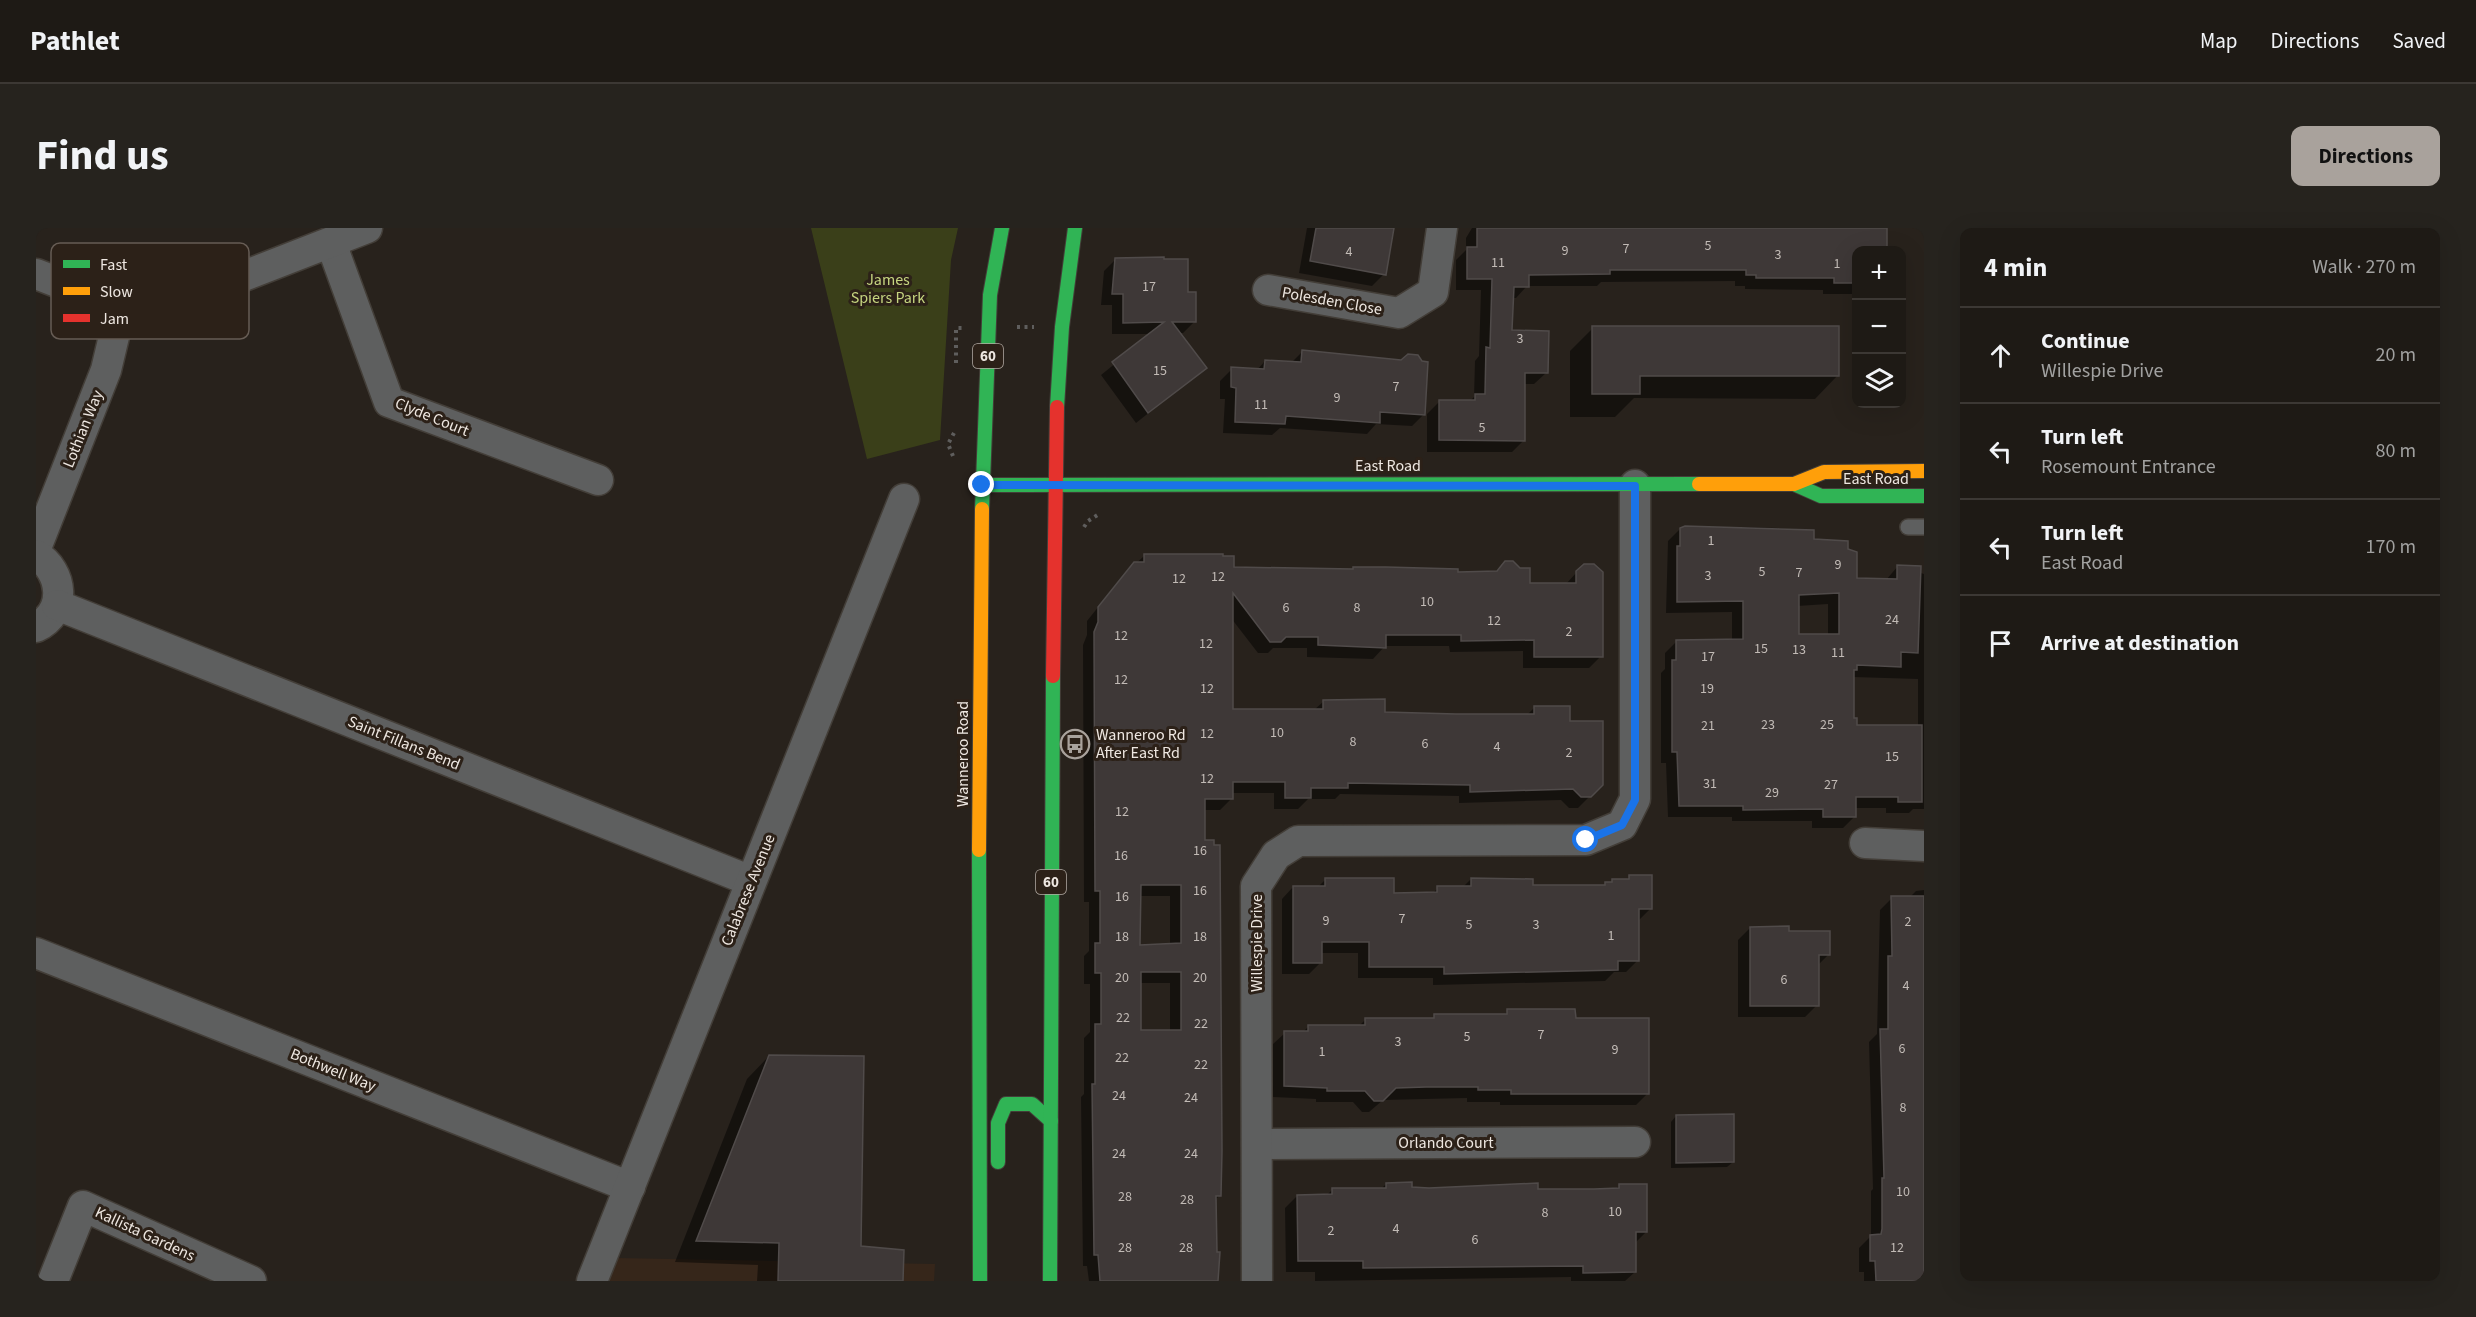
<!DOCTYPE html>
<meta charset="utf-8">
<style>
body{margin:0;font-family:"Source Sans 3",sans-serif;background:#26231e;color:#f1f3f6}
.controls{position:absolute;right:18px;top:18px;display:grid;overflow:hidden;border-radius:12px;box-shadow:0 6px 24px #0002}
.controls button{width:54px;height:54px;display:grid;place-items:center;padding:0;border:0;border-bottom:2px solid #3c3834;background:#1e1a15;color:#f1f3f6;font:30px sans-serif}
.stop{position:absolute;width:18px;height:18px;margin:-14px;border:4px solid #1a73e8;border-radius:50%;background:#fff}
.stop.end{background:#1a73e8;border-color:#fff;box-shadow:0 2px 6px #0008}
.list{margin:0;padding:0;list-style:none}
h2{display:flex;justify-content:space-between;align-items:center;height:78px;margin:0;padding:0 24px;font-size:26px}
h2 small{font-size:20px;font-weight:400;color:#a1a1a0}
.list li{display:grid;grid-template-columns:39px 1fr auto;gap:18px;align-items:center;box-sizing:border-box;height:96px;padding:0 24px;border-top:2px solid #3c3834}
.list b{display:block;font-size:22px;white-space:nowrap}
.list p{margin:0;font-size:20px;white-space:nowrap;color:#a1a1a0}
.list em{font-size:20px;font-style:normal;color:#a1a1a0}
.icon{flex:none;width:33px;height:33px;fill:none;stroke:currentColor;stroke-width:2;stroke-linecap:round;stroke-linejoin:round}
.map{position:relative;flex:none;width:1888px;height:1053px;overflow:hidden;border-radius:12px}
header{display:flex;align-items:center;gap:36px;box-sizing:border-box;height:84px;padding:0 30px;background:#1e1a15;border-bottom:2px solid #3c3834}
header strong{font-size:28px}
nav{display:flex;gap:33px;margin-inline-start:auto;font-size:21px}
.intro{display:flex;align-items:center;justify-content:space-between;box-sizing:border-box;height:144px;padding:0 36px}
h1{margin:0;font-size:42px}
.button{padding:15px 27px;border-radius:12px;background:#a9a29c;color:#111;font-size:21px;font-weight:700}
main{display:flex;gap:36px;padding:0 36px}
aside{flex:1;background:#1e1a15;border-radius:12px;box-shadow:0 6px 24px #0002}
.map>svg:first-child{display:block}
.built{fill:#36261a}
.green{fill:#3a3f19}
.shadow{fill:#0007;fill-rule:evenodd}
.building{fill:#3e3837;stroke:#504b4a;stroke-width:1.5;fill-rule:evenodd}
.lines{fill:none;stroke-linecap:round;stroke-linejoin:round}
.lane-casing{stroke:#433e38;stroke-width:18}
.street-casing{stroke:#433e38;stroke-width:33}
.fast-casing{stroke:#433e38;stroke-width:16}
.slow-casing{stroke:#433e38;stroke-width:16}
.jam-casing{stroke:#433e38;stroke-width:16}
.path{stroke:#5f5e5d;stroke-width:4;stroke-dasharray:3 4.5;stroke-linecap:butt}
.lane{stroke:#5e5f5f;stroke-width:15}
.street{stroke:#5e5f5f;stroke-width:30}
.fast{stroke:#30b455;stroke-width:14}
.slow{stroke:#ff9f0a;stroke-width:14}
.jam{stroke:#e5322d;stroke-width:14}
.route{stroke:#1a73e8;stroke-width:8}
.labels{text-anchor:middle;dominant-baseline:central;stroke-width:6;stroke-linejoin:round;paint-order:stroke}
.number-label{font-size:14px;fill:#c2bbb6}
.shield{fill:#2c2118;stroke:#b4aca5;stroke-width:1.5}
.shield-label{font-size:15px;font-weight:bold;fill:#eee7e1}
.park-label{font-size:16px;fill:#c6d580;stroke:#2c2118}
.street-label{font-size:16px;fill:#eee7e1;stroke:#2c2118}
.poi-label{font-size:16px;fill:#eee7e1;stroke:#2c2118;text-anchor:start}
.key{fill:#2c2118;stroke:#665c54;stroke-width:1.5}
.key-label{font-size:16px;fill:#eee7e1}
</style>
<header>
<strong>Pathlet</strong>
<nav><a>Map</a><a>Directions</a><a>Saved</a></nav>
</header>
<div class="intro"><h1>Find us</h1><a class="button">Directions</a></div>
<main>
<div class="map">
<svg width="1888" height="1053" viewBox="0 0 1888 1053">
<rect width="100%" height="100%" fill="#28221c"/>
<polygon class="built" points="580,1030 899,1036 898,1053 571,1053"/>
<polygon class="green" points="775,0 922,0 915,32 904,212 831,231"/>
<g class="shadow">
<polygon points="1271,0 1356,0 1348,46 1336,58 1263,45"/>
<polygon points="1436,0 1850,0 1850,22 1820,22 1820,66 1787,66 1787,62 1709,61 1709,58 1699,58 1699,53 1565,54 1561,58 1491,58 1480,70 1476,70 1474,104 1510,145 1498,156 1488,156 1487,213 1476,224 1391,224 1391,186 1403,174 1433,174 1438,169 1439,133 1443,128 1445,62 1420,62 1420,32 1430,22 1430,10"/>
<polygon points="1080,31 1151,66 1159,93 1147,105 1143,105 1169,140 1100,195 1065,147 1116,106 1076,106 1076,77 1065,77 1068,43"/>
<polygon points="1557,100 1802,147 1779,171 1598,170 1579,189 1534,189 1534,123"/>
<polygon points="1266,124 1388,186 1376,198 1340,196 1331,206 1244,200 1236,207 1187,205 1189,171 1184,171 1184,153 1196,141 1221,142 1229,133 1255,135"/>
<path d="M1705,299L1742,300V304L1777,312L1819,351L1850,352L1862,338L1888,346V581H1877L1873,585H1850V580H1819V588L1807,600H1776V593H1696V589H1632L1630,535H1625V445L1629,441V425L1641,413L1696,412V384L1630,385L1632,313L1644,301ZM1792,376V408H1761V378ZM1817,449L1882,451V498L1819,499L1817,492Z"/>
<path d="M1108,328L1196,341L1315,343L1318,340L1420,345L1459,344L1469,335L1492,357H1529L1541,344L1565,428L1553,440H1487V423L1414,424L1413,418H1349L1337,431L1271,429V420H1237L1232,425H1222L1195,390L1196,483L1278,482L1288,473L1348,485L1491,487L1499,479L1532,494L1566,556L1542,580H1533L1525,572L1423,575V568L1304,566L1299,571H1272L1262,581H1238V565H1196V570L1184,582H1167L1184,967L1179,972L1182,1053H1053L1051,1038H1047L1045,869L1048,866V810L1054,804V756H1048V728L1053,723V674H1048L1047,417L1051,407V393L1087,348ZM1103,668H1134V717L1103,719ZM1103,755H1134V803H1104Z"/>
<polygon points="1593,649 1614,681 1603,692 1602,732 1590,744 1578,744 1569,753 1397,757 1397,750 1322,750 1322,725 1285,725 1285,734 1273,746 1246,746 1246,671 1257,659 1282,659 1290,651 1356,666 1396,666 1402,660 1427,659 1435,651 1496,659 1566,659 1576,653 1589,653"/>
<polygon points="1888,662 1888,1053 1828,1053 1828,1044 1823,1044 1823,1020 1835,1008 1835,963 1837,961 1833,814 1841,806 1844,682 1856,670 1873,670 1880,663"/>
<polygon points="1714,700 1751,704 1793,726 1781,738 1781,777 1769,789 1702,789 1702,712"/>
<polygon points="1472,783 1538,791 1611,866 1600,877 1464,877 1464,874 1431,874 1431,870 1347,872 1333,884 1326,884 1317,874 1280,874 1280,871 1237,869 1237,816 1249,805 1267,804 1273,798 1323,798 1329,792 1467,788"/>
<polygon points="733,828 824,1020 865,1053 721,1053 722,1037 639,1034 711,851"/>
<polygon points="1640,888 1697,934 1691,939 1635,940 1635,894"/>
<polygon points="1350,956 1375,960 1501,963 1579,962 1583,958 1610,1004 1599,1015 1599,1044 1589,1053 1535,1053 1535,1049 1279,1053 1279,1044 1250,1044 1249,980 1261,968 1290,968 1297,961 1345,961"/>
</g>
<g class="building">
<polygon points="1280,0 1358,0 1350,47 1274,33"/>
<polygon points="1441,0 1851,0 1851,22 1821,22 1821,55 1798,55 1798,50 1720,50 1720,47 1710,47 1710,42 1574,42 1574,46 1493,47 1493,59 1478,59 1476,102 1513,103 1512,145 1489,145 1489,213 1403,212 1403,172 1439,172 1439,166 1449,166 1450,119 1454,120 1456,51 1431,51 1431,19 1441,19"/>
<polygon points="1128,29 1128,31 1152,31 1152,64 1160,64 1160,94 1136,94 1171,140 1112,185 1076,134 1128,94 1087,95 1087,66 1076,66 1079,30"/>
<polygon points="1556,98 1803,98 1803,148 1604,148 1604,166 1556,166"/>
<polygon points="1266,122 1365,132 1372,126 1382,127 1386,133 1392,134 1389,187 1344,184 1344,195 1250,188 1249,196 1199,194 1200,160 1195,159 1195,139 1228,141 1229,132 1265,134"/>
<path d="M1649,298L1778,302V311L1812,313V321L1821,324V350L1861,351V337L1885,338L1882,425L1865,424V439L1821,437V442H1818V490H1821V497H1886V574H1862V569H1820V589H1787V581L1707,582V578H1643L1641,524H1636V432H1640V412L1707,411V373L1641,374V318H1644V300ZM1803,365V406H1763V367Z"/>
<path d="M1108,326H1187V328H1198V339L1317,341V339H1350L1422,341V344L1461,343L1469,333H1477L1484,340H1494V355H1540V343L1548,336H1558L1567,344V429H1498V412L1425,413V407H1350V420L1282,417V409H1250L1245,414H1234L1197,365V481H1287V472L1349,471V484L1420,486H1498V478H1534V493H1567V557L1555,569H1545L1537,561L1434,564V557L1312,555V560H1275V570H1249V554H1197V571H1169V612H1178V617H1184L1186,923L1185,968H1180L1181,1024H1184L1182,1053H1064L1062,1027H1058L1056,856H1059V796H1065V745H1059V715H1064V663H1059L1058,404L1062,394V379L1098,334H1108ZM1105,657H1145V715L1104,717ZM1105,744H1145V802H1105Z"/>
<polygon points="1593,647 1616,647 1616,681 1603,681 1603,733 1582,733 1582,742 1408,746 1408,739 1333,739 1333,714 1286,714 1286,735 1257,735 1257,658 1289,658 1289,650 1358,650 1358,665 1401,664 1401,658 1435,658 1435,650 1497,651 1497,657 1569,657 1569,654 1576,654 1576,651 1593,651"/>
<polygon points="1855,668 1888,668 1888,1053 1840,1053 1839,1033 1834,1033 1834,1007 1845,1006 1846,1001 1846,950 1848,950 1844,801 1852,801 1852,728 1856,728"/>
<polygon points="1753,698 1753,703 1794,703 1794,727 1783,727 1783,778 1714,778 1714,699"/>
<polygon points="1471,781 1539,781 1540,790 1613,790 1613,866 1475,866 1475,862 1442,862 1442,859 1390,859 1360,860 1347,873 1338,873 1329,863 1291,863 1291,860 1248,858 1248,803 1272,803 1272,797 1329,797 1329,790 1398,790 1398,786 1471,786"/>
<polygon points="733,827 828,828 825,1018 868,1022 867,1053 742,1053 743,1015 660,1013"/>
<polygon points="1698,886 1698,934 1640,935 1640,887"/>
<polygon points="1376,954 1376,959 1393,960 1502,955 1502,961 1558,961 1583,960 1583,956 1611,956 1611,1004 1600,1004 1600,1044 1547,1045 1547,1038 1327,1040 1327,1033 1262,1033 1261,967 1296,966 1296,960 1350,960 1350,955"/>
</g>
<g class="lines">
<g class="lane-casing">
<polyline id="lane" points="1872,299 1888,299"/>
</g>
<g class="street-casing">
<g id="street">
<polyline points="295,15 353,174 562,252"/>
<polyline points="0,46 85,79 159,67 331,0"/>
<polyline points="1232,62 1363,85 1397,64 1406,0"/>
<polyline points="0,320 70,142 85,79"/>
<path d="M0,327C27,343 32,384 0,399"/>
<polyline points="21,377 715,653"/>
<polyline points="1829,615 1888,618"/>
<polyline points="0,725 594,959"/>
<polyline points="1221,916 1599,914"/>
<polyline points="17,1053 47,978 215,1053"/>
<polyline points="556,1053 868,271"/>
<polyline points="1221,1053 1220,658 1240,627 1262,613 1550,612 1586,597 1599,571 1599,257"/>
</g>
</g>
<g class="fast-casing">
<g id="fast">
<polyline points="1021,179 1026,99 1039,0"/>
<polyline points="1758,256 1785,268 1888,268"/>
<polyline points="946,257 1663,256"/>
<polyline points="946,281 954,67 966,0"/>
<polyline points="943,622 944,1053"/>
<polyline points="962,934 962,895 970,876 996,876 1015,893"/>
<polyline points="1014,1053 1017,448"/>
</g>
</g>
<g class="slow-casing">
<g id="slow">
<polyline points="1663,256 1758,256 1788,244 1888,243"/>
<polyline points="943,622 946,281"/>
</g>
</g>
<g class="jam-casing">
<polyline id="jam" points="1017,448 1021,179"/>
</g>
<g class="path">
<polyline points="981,99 998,99"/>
<polyline points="920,135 920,100 926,100"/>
<polyline points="917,228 912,216 918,205"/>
<polyline points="1048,299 1052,293 1063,286"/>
</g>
<use href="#lane" class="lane"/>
<use href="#street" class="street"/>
<use href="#fast" class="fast"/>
<use href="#slow" class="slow"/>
<use href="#jam" class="jam"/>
</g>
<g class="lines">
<polyline class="route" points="946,257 1599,258 1599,572 1586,597 1550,612"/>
</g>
<defs>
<g id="bus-ring" transform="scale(1.5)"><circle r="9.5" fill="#2c2118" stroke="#a9a29c" stroke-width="1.5"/><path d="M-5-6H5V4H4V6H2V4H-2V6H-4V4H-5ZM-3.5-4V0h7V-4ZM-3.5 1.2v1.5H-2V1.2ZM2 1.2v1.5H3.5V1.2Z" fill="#a9a29c"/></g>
</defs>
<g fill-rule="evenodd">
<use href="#bus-ring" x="1039" y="516"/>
</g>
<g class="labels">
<g class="number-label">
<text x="1672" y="18">5</text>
<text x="1590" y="21">7</text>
<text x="1529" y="23">9</text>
<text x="1313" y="24">4</text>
<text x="1742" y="27">3</text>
<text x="1462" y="35">11</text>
<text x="1801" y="36">1</text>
<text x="1113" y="59">17</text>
<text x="1484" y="111">3</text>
<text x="1124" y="143">15</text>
<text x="1360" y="159">7</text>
<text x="1301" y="170">9</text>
<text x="1225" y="177">11</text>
<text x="1446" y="200">5</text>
<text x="1675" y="313">1</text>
<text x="1802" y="337">9</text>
<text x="1726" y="344">5</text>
<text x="1763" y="345">7</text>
<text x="1672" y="348">3</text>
<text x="1182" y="349">12</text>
<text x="1143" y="351">12</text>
<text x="1391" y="374">10</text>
<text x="1250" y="380">6</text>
<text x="1321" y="380">8</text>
<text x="1856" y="392">24</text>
<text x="1458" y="393">12</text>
<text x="1533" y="404">2</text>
<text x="1085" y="408">12</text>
<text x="1170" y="416">12</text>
<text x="1725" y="421">15</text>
<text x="1763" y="422">13</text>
<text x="1802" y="425">11</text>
<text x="1672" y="429">17</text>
<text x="1085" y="452">12</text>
<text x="1171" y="461">12</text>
<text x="1671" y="461">19</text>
<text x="1732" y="497">23</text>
<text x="1791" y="497">25</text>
<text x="1672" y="498">21</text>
<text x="1241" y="505">10</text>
<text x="1171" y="506">12</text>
<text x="1317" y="514">8</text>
<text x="1389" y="516">6</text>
<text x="1461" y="519">4</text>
<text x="1533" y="525">2</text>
<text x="1856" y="529">15</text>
<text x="1171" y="551">12</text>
<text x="1674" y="556">31</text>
<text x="1795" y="557">27</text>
<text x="1736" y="565">29</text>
<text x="1086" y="584">12</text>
<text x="1164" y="623">16</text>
<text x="1085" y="628">16</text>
<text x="1164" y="663">16</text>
<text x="1086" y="669">16</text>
<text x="1366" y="691">7</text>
<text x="1290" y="693">9</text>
<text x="1872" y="694">2</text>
<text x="1433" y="697">5</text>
<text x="1500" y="697">3</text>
<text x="1575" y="708">1</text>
<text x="1086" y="709">18</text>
<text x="1164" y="709">18</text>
<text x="1086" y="750">20</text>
<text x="1164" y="750">20</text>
<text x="1748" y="752">6</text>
<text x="1870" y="758">4</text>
<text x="1087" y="790">22</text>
<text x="1165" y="796">22</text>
<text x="1505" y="807">7</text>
<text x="1431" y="809">5</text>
<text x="1362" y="814">3</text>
<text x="1866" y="821">6</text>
<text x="1579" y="822">9</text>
<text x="1286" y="824">1</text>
<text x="1086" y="830">22</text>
<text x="1165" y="837">22</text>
<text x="1083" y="868">24</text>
<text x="1155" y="870">24</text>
<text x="1867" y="880">8</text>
<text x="1083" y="926">24</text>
<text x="1155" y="926">24</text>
<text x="1867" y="964">10</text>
<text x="1089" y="969">28</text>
<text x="1151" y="972">28</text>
<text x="1579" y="984">10</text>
<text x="1509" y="985">8</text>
<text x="1360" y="1001">4</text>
<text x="1295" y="1003">2</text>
<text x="1439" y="1012">6</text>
<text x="1089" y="1020">28</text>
<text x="1150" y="1020">28</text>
<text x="1861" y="1020">12</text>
</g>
<g class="shield">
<rect x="937" y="116" width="30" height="24" rx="4.5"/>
<rect x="1000" y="642" width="30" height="24" rx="4.5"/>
</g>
<g class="shield-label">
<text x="952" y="128">60</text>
<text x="1015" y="654">60</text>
</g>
<g class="park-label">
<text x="852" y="52">James<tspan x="852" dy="18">Spiers Park</tspan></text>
</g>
<g class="street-label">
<text transform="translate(1296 73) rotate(10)">Polesden Close</text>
<text transform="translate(396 189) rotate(22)">Clyde Court</text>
<text transform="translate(47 201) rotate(-68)">Lothian Way</text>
<text x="1352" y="238">East Road</text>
<text x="1840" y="251">East Road</text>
<text transform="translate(368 515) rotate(22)">Saint Fillans Bend</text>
<text transform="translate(927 526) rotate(-90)">Wanneroo Road</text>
<text transform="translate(712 662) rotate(-68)">Calabrese Avenue</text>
<text transform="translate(1221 715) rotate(-90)">Willespie Drive</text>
<text transform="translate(297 842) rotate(22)">Bothwell Way</text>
<text x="1410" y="915">Orlando Court</text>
<text transform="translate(109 1006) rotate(25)">Kallista Gardens</text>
</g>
<g class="poi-label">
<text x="1060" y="507">Wanneroo Rd<tspan x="1060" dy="18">After East Rd</tspan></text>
</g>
</g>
<rect x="15" y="15" width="198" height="96" rx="9" class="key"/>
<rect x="27" y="32" width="27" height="8" fill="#30b455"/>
<rect x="27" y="59" width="27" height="8" fill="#ff9f0a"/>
<rect x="27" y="86" width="27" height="8" fill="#e5322d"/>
<g class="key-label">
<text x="64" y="42">Fast</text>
<text x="64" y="69">Slow</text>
<text x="64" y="96">Jam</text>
</g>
</svg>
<div class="controls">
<button>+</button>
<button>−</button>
<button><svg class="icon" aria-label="layers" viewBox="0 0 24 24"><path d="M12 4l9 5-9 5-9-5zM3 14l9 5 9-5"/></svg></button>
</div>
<div class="stop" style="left:1550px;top:612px"></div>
<div class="stop end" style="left:946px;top:257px"></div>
</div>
<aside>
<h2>4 min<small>Walk · 270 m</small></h2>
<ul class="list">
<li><svg class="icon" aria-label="ahead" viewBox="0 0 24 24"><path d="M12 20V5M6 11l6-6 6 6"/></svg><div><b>Continue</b><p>Willespie Drive</p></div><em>20 m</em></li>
<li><svg class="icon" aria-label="left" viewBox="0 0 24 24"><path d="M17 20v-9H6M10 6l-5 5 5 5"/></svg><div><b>Turn left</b><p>Rosemount Entrance</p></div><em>80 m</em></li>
<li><svg class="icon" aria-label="left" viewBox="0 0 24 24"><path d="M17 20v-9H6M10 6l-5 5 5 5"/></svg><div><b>Turn left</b><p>East Road</p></div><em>170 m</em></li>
<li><svg class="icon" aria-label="arrive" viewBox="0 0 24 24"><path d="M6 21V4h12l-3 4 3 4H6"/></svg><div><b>Arrive at destination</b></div></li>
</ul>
</aside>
</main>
